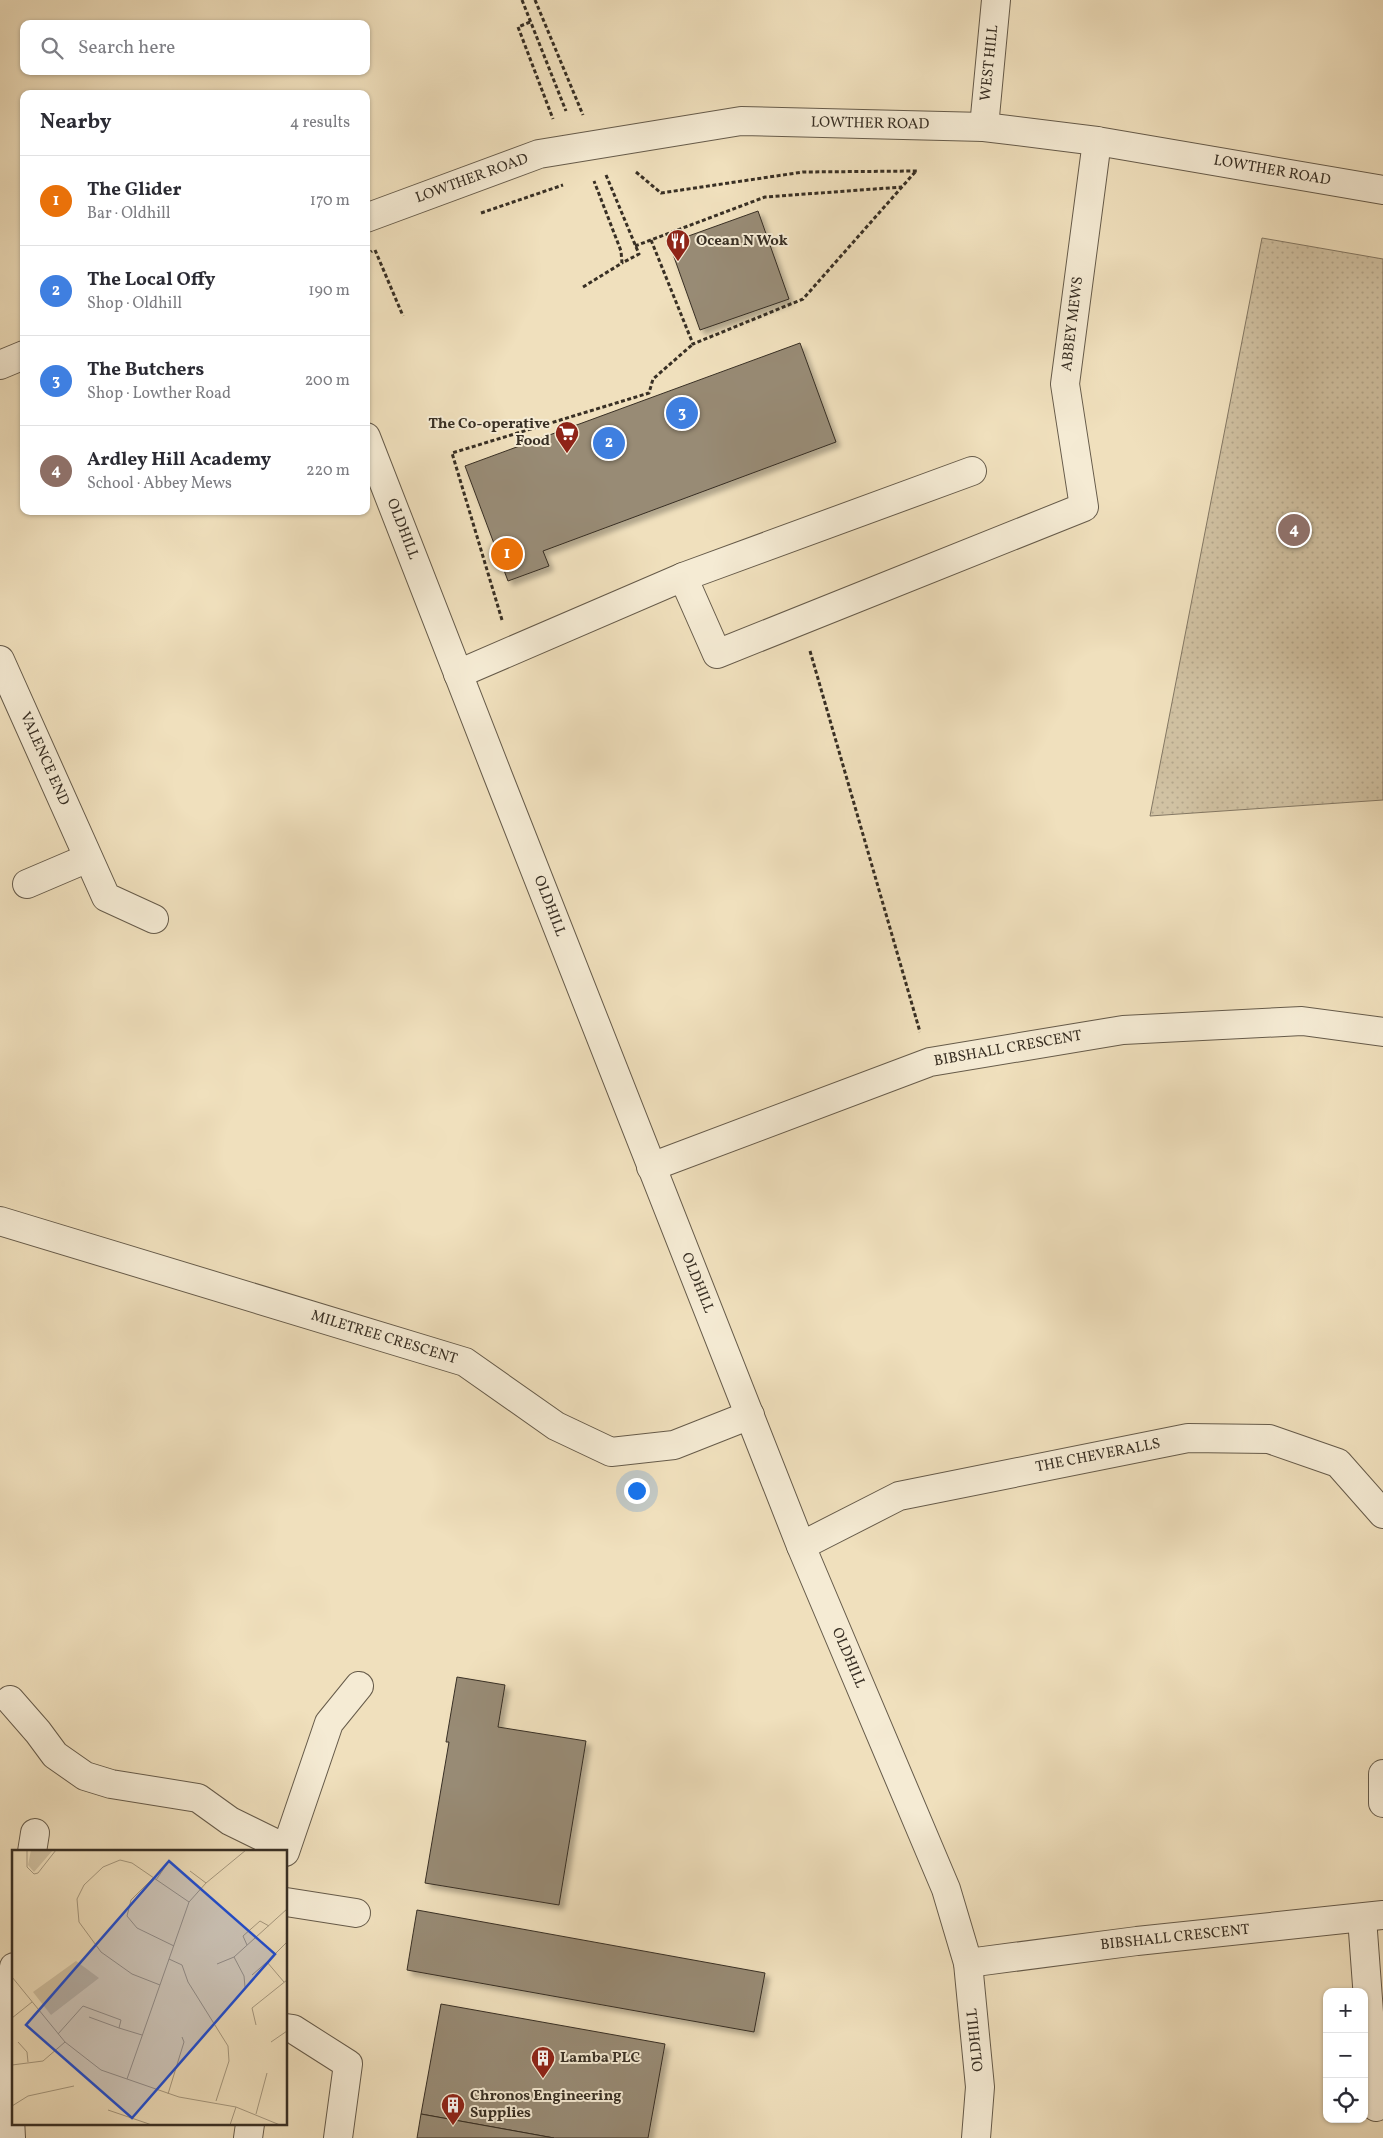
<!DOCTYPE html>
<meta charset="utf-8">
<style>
body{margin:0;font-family:Vollkorn,serif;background:#f7f7f7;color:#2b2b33}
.controls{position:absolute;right:15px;bottom:15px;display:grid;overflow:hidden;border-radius:10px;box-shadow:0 1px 4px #0004}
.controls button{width:45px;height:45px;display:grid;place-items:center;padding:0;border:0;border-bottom:1px solid #e1e1e2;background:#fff;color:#2b2b33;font:25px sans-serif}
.you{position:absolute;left:636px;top:1490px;width:18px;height:18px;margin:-12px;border:4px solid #fff;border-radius:50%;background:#1a73e8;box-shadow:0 0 0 8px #1a73e833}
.badge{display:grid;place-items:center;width:32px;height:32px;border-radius:50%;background:#0f766e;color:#fff;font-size:16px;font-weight:700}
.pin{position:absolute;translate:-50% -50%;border:2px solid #fff;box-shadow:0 1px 5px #0006}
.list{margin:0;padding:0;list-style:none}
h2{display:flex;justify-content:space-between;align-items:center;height:65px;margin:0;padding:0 20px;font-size:21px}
h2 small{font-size:16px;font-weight:400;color:#7c7c81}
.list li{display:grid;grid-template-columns:32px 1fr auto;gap:15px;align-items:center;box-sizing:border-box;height:90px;padding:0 20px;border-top:1px solid #e1e1e2}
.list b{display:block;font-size:19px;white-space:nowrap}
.list p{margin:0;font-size:16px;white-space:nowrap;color:#7c7c81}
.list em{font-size:16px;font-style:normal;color:#7c7c81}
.icon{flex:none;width:28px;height:28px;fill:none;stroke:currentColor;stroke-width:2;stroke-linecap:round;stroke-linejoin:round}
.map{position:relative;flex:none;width:1383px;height:2138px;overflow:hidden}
.search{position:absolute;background:#fff;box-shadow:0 1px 4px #0004;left:20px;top:20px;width:350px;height:55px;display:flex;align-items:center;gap:12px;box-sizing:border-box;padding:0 18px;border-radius:10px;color:#7c7c81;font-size:19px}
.panel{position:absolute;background:#fff;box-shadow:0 1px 4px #0004;left:20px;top:90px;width:350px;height:425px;border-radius:10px}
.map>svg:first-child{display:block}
.park{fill:url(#park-dots);stroke:#847864}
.building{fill:#988b74;stroke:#382f24;filter:url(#shadow)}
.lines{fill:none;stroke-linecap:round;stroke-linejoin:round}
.minor-casing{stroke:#665b4a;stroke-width:30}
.path{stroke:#382f24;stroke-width:3;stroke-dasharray:4 2.5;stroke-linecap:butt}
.minor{stroke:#f5ebd4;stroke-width:28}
.labels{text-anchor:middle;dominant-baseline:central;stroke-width:4;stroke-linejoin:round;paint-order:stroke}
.street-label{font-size:15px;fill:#382f24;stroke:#f5ebd4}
.poi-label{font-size:15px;font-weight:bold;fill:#382f24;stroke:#f5ebd4;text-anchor:start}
.inset-road{fill:none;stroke:#a69980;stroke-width:1}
.view{fill:#1d4ed8;fill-opacity:0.15;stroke:#1d4ed8;stroke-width:2.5}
.inset-edge{fill:none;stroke:#382f24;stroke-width:2.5}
</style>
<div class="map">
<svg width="1383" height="2138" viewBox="0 0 1383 2138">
<defs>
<pattern id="park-dots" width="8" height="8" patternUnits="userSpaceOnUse" patternTransform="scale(1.25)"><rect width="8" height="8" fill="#d1c2a3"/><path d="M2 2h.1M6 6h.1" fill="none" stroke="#b4a78c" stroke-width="1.8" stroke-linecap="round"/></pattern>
<filter id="shadow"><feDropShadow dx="4.5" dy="4.5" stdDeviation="2.5" flood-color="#0004"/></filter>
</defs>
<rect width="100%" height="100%" fill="#f0e0bd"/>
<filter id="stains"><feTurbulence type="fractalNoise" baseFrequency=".004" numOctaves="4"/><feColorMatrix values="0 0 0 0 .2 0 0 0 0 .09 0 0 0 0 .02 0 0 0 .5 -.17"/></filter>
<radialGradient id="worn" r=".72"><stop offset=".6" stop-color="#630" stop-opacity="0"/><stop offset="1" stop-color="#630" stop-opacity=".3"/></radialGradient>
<polygon class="park" points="1262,238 1383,259 1383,800 1150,816"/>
<g class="building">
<polygon points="758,211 789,299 700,330 669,243"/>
<polygon points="800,343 836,442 543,551 549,566 508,581 465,466"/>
<polygon points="457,1677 505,1685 498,1727 586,1741 559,1905 425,1883 449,1742 446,1742"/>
<polygon points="417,1910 765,1973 754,2032 407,1970"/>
<polygon points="441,2004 665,2044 648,2138 554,2138 421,2114"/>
<polygon points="421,2114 554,2138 417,2138"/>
</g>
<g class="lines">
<g class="minor-casing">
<g id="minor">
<polyline points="984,127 996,0"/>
<polyline points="366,218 539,154 741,121 984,127 1097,141 1383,190"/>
<polyline points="0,365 24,355"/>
<polyline points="366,437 498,776 801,1546 946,1889 968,1963 980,2087 976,2138"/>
<polyline points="683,577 972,471"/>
<polyline points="0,660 106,897 154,919"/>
<polyline points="458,674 683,577 717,654 1084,507 1065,384 1097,141"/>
<polyline points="27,884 88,858"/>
<polyline points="651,1167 930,1062 1123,1030 1302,1021 1383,1032"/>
<polyline points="0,1221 465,1362 556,1426 611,1452 674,1445 750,1415"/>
<polyline points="801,1546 899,1496 1188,1438 1269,1439 1338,1463 1383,1514"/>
<polyline points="10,1700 38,1732 55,1755 85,1776 111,1784 198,1798 230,1821 285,1848"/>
<polyline points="1383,1774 1383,1803"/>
<polyline points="32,1852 35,1833"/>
<polyline points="285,1852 329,1723 359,1686"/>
<polyline points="286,1902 356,1913"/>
<polyline points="1362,1918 1376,2107"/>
<polyline points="968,1963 1137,1941 1383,1915"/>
<polyline points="0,2019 5,2020 11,2138"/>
<polyline points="5,2020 14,1967"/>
<polyline points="286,2028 293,2029 348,2064 338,2138"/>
<polyline points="248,2138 250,2124"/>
</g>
</g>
<g class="path">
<polyline points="522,0 566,111"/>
<polyline points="535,0 583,115"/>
<polyline points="530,22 518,27 553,119"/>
<polyline points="636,172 661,193 803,172 917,171"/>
<polyline points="606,175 639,254 622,263"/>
<polyline points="481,213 563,185"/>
<polyline points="651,240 693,344 803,299 916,171"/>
<polyline points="635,246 765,197 902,187"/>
<polyline points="375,250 403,316"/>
<polyline points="366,256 372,251"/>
<polyline points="583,287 622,263 621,251 594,181"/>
<polyline points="502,620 452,453 649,393 653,379 693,344"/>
<polyline points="810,651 920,1032"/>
</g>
<use href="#minor" class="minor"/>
</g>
<defs>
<g id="restaurant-pin" transform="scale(1.25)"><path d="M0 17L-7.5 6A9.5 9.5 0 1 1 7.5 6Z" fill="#8f2418" stroke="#f5ebd4"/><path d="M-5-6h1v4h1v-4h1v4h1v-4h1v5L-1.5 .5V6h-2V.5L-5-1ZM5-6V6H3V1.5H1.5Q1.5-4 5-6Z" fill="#fff"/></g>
<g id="supermarket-pin" transform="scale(1.25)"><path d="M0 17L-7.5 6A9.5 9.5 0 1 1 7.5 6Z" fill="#8f2418" stroke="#f5ebd4"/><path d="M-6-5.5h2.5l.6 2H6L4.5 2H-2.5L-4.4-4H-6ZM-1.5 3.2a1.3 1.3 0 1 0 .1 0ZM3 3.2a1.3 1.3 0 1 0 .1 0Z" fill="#fff"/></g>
<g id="building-pin" transform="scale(1.25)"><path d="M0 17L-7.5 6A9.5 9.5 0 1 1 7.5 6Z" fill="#8f2418" stroke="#f5ebd4"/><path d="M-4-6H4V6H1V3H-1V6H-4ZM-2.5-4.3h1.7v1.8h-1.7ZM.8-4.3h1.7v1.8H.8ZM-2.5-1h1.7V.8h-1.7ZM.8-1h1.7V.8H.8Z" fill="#fff"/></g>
</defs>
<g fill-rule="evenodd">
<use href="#restaurant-pin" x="678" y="241"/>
<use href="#supermarket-pin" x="567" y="433"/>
<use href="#building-pin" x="543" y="2058"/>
<use href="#building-pin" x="453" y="2105"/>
</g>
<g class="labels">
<g class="street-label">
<text transform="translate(990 63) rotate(-84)">WEST HILL</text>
<text transform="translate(870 124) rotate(1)">LOWTHER ROAD</text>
<text transform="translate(1272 171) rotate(10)">LOWTHER ROAD</text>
<text transform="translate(472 179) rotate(-20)">LOWTHER ROAD</text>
<text transform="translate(1073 324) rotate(-83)">ABBEY MEWS</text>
<text transform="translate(402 529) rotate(69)">OLDHILL</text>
<text transform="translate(44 759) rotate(66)">VALENCE END</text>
<text transform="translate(549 906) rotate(69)">OLDHILL</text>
<text transform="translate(1008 1049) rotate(-10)">BIBSHALL CRESCENT</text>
<text transform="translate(697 1283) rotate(68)">OLDHILL</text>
<text transform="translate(384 1338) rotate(17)">MILETREE CRESCENT</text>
<text transform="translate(1098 1456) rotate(-11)">THE CHEVERALLS</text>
<text transform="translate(848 1658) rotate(67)">OLDHILL</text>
<text transform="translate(1175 1938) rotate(-6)">BIBSHALL CRESCENT</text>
<text transform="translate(976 2040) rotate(-96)">OLDHILL</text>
</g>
<g class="poi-label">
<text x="696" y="241">Ocean N Wok</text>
<text x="550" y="424" text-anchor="end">The Co-operative<tspan x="550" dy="17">Food</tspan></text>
<text x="560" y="2058">Lamba PLC</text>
<text x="470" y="2096">Chronos Engineering<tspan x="470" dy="17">Supplies</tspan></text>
</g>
</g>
<g transform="translate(12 1850)">
<rect width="275" height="275" fill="#f0e0bd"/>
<path d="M19,0H41L22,22L16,15ZM64,111L87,128L39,165L21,142Z" fill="#d1c2a3"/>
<path class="inset-road" d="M15,0V17L22,24L26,23L44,0M178,21L194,33M141,28L119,50L115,66L125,78L162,96M144,30L155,14M235,95L231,86L248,71L257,76M222,107L232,126L233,137M157,109L170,115L176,132L216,196L217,211L204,251M205,114L222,107L275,59M240,125L255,112M0,127L53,192L89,220L167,247L224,257L268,275M272,132L255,112L275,92M148,135L120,124L89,102L67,72L65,49L72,35L91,17L108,10L120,13L177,52M240,158L275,130M240,158L244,175M77,167L107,178M0,168L20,152M46,184L71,156L109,170L107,178L130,185M6,192L15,202L16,212M259,192L275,181M0,215L31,211L53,192M115,229L177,52L194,33L234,0M156,244L172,192L170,187M0,256L16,246L62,236M96,260L140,275M244,264L255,223M218,275L224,257"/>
<path class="view" d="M157,11L263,104L120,268L14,175Z"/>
<rect width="275" height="275" class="inset-edge"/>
</g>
<rect width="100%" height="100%" filter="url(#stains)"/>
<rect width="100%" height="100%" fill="url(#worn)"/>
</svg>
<div class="controls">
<button>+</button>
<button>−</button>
<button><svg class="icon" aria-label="locate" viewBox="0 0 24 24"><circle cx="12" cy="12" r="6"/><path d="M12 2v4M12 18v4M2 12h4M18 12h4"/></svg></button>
</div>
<div class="you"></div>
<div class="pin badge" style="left:507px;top:554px;background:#e8710a">1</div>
<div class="pin badge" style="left:609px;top:443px;background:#3f7fe0">2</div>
<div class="pin badge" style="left:682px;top:413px;background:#3f7fe0">3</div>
<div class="pin badge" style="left:1294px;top:530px;background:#8d6e63">4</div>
<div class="search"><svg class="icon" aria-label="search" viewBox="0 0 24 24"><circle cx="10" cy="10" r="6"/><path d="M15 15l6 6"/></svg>Search here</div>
<section class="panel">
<h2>Nearby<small>4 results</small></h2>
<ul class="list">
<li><span class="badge" style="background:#e8710a">1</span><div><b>The Glider</b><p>Bar · Oldhill</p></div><em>170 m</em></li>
<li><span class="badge" style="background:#3f7fe0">2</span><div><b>The Local Offy</b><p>Shop · Oldhill</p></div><em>190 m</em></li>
<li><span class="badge" style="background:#3f7fe0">3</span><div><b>The Butchers</b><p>Shop · Lowther Road</p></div><em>200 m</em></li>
<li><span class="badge" style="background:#8d6e63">4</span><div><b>Ardley Hill Academy</b><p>School · Abbey Mews</p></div><em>220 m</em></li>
</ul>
</section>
</div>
